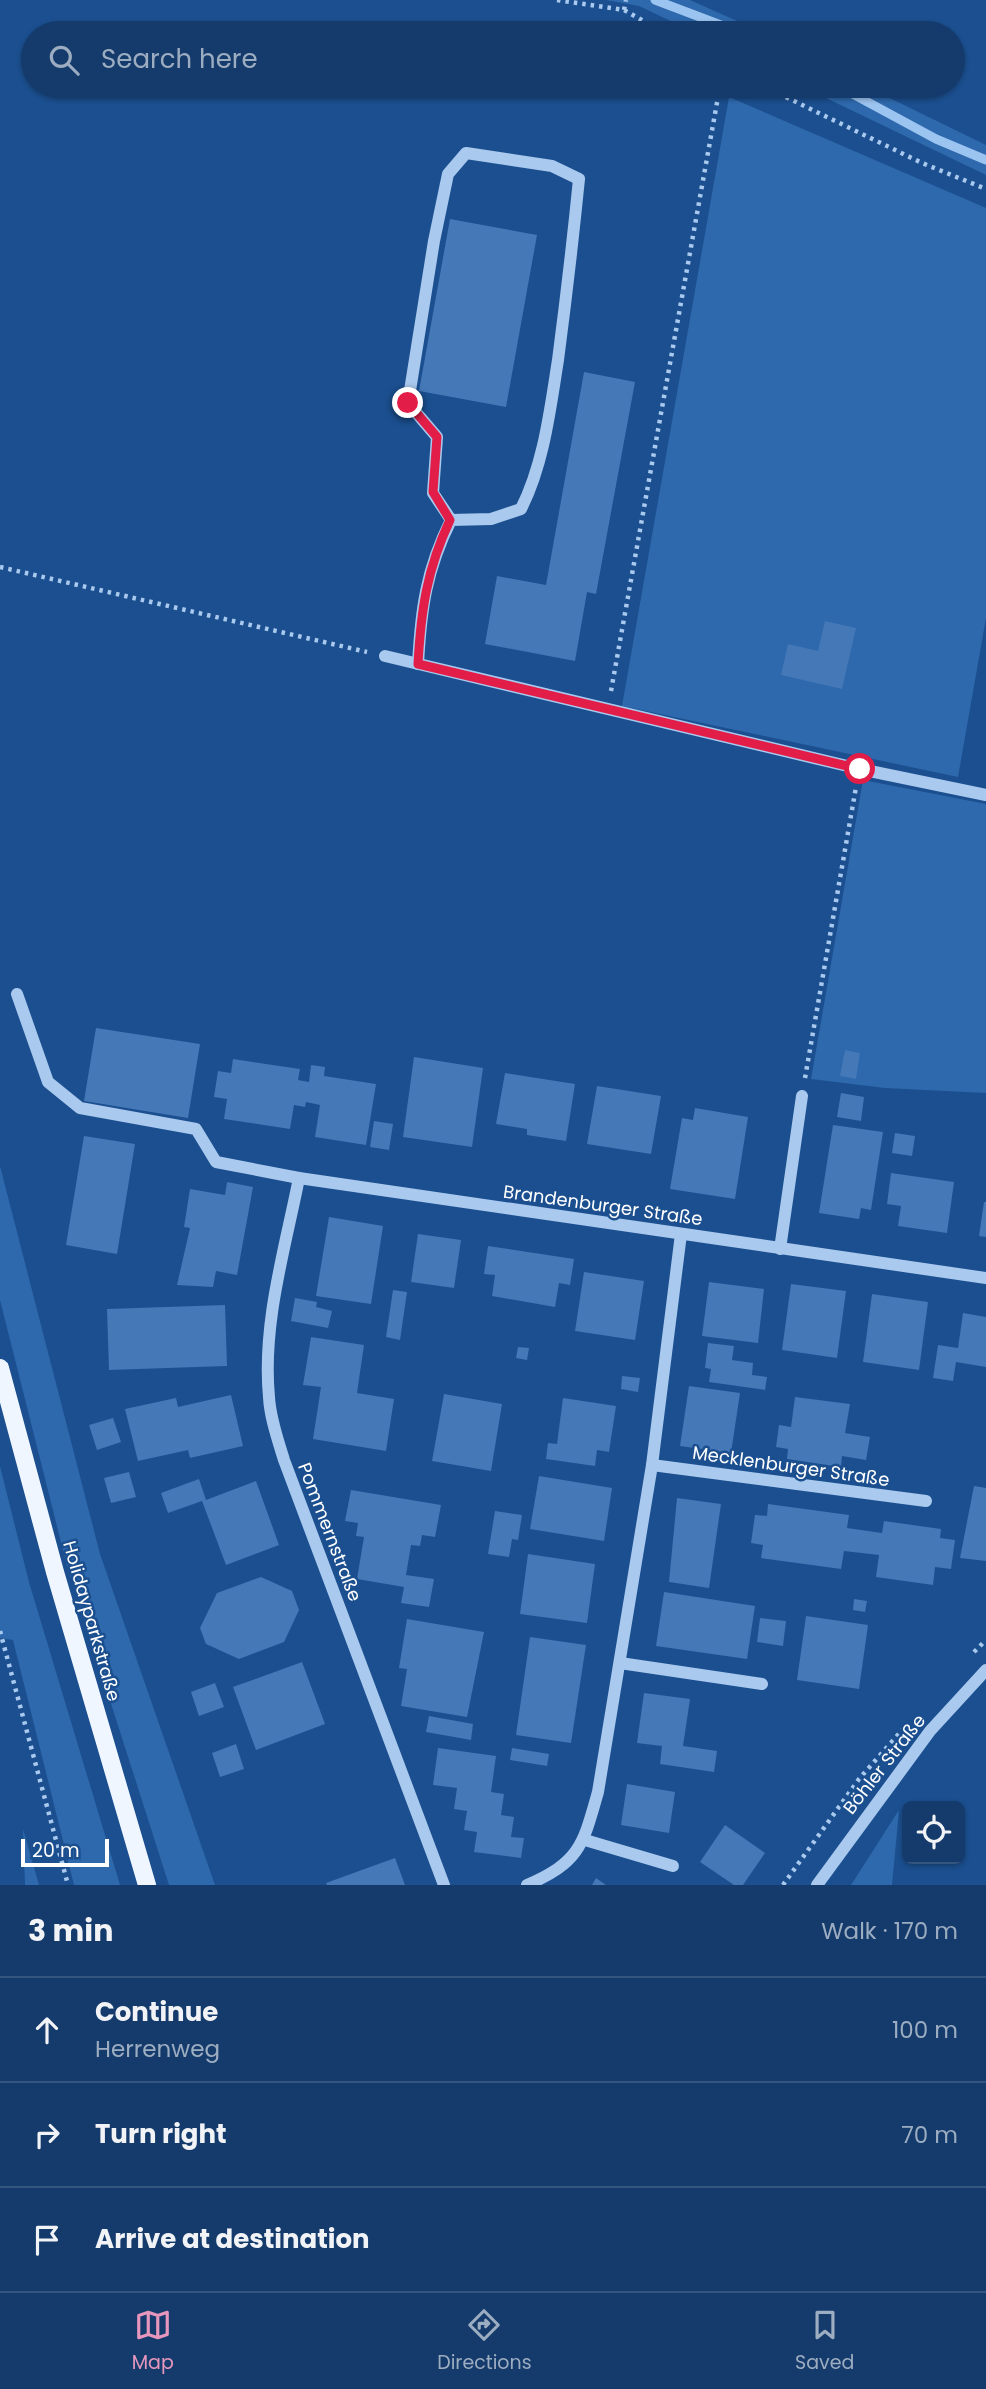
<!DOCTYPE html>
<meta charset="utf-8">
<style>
body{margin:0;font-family:Poppins,sans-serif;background:#214673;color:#f1f3f6}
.controls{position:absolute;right:21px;bottom:21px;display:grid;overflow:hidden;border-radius:10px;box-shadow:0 2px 5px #0004}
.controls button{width:63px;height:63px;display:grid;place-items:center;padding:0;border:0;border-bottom:2px solid #33557e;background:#143b6b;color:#f1f3f6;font:35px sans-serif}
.scale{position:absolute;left:21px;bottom:18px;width:88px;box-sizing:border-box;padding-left:7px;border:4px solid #fff;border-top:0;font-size:19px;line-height:24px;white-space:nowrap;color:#fff;-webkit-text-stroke:5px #1b4f8f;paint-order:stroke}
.stop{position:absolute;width:21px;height:21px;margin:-16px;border:5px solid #e11d48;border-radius:50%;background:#fff}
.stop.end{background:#e11d48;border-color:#fff;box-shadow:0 2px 7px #0008}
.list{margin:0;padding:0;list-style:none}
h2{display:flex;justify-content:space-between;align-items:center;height:91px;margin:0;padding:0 28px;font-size:30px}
h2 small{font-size:23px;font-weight:400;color:#9dadc1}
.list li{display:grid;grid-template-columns:46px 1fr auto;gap:21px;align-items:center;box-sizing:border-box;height:105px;padding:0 28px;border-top:2px solid #33557e}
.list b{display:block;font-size:26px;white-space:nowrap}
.list p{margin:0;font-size:23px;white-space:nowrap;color:#9dadc1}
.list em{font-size:23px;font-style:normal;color:#9dadc1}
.icon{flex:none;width:38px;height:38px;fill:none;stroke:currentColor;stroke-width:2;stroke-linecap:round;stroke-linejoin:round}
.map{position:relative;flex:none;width:986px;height:1885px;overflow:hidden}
.search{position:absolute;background:#143b6b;box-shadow:0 2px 5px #0004;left:21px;right:21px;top:21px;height:77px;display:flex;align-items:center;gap:18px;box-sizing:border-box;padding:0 24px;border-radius:38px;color:#9dadc1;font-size:26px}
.sheet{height:406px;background:#143b6b}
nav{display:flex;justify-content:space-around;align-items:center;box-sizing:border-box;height:98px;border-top:2px solid #33557e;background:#143b6b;font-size:19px;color:#9dadc1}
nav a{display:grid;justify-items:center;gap:4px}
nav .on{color:#e797bd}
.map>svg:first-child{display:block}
.green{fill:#2e69ad}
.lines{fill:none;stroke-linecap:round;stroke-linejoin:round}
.stream{stroke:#9cc4f0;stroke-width:9}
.building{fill:#4478b7}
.path{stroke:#a9c9ee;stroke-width:4.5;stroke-dasharray:3.5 5;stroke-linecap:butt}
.minor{stroke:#a9c9ee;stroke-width:12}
.major{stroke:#f0f6ff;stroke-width:18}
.route{stroke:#e11d48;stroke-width:9}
.labels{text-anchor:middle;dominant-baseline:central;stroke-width:5;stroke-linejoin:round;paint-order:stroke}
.street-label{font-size:18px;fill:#fff;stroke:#1b4f8f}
</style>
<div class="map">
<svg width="986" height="1885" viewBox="0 0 986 1885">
<rect width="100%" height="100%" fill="#1b4f8f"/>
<g class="green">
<polygon points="606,0 690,0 764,33 696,33 639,6"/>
<polygon points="801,86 865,86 986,145 986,175"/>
<polygon points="729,97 986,208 986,618 958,777 622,706"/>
<polygon points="863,780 986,804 986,1093 885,1088 811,1079"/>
<polygon points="0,1166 100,1554 215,1885 169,1885 67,1566 0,1300"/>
<polygon points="0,1466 29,1582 120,1885 74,1885 13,1640 0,1638"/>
<polygon points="899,1810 892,1885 851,1885"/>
<polygon points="23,1829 39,1885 25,1885"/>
</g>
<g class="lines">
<g class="stream">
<polyline points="655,0 742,33"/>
<polyline points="838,86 936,139 986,160"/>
</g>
</g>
<g class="building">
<polygon points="450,219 537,235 506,407 419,391"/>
<polygon points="584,372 635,382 596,594 587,592 575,661 485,644 497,576 546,585"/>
<polygon points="825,621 856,628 842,689 781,675 788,644 818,651"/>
<polygon points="96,1028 200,1044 188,1118 84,1101"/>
<polygon points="845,1050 860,1053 856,1079 840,1076"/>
<polygon points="414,1057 483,1068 472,1147 403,1137"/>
<polygon points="233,1059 300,1069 298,1080 309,1082 311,1065 325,1067 324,1076 376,1084 366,1145 315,1137 320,1105 306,1102 305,1107 294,1105 290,1129 224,1119 227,1099 214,1097 218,1071 231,1073"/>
<polygon points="505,1073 575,1084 566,1141 527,1135 527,1129 496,1124"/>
<polygon points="597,1086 661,1096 651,1154 587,1144"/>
<polygon points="841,1093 864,1097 861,1121 837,1117"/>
<polygon points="695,1108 748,1117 735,1199 670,1189 682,1118 693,1120"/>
<polygon points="374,1121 393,1124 389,1150 370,1147"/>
<polygon points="833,1125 883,1132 871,1210 861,1208 859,1219 819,1213"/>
<polygon points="895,1133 915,1136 912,1156 892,1153"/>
<polygon points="84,1136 135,1144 117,1254 66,1245"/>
<polygon points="891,1173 954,1182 947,1233 898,1226 901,1206 887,1204"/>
<polygon points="227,1182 253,1187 237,1275 216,1271 213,1287 177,1285 190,1228 184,1227 190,1189 225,1195"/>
<polygon points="984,1202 986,1202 986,1237 979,1236"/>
<polygon points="329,1217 383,1226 371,1304 316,1296"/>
<polygon points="418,1234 461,1240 454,1288 411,1282"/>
<polygon points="488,1246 574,1259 570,1285 559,1283 555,1307 492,1296 495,1275 484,1274"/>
<polygon points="584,1272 644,1281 635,1340 575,1331"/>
<polygon points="709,1282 764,1289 758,1343 702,1336"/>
<polygon points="791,1284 846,1291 837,1358 782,1350"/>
<polygon points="393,1290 407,1292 400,1340 386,1337"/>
<polygon points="872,1294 928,1302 919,1370 863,1362"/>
<polygon points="295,1298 317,1302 316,1307 332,1311 328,1328 291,1321"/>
<polygon points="225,1305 227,1366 109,1370 107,1309"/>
<polygon points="963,1313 986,1317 986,1367 956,1362 953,1381 933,1378 938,1345 958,1348"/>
<polygon points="311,1337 364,1345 357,1393 394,1399 386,1451 313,1439 321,1387 303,1385"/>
<polygon points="708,1343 734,1346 732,1360 753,1363 752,1375 767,1377 765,1390 709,1382 711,1369 705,1368"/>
<polygon points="518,1347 529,1348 527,1360 516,1358"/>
<polygon points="622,1376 640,1378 638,1392 621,1389"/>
<polygon points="689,1386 740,1393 731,1453 680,1446"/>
<polygon points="444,1394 502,1404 491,1471 432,1461"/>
<polygon points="231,1395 243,1446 190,1458 188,1450 138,1461 125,1409 176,1398 178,1407"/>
<polygon points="795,1397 850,1404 845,1433 870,1437 866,1460 842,1456 841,1467 787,1459 788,1449 776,1447 779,1425 791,1427"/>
<polygon points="563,1398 616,1406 609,1452 597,1450 595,1466 546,1459 548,1443 557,1444"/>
<polygon points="113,1418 121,1442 97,1450 89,1425"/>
<polygon points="129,1472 136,1497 111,1503 104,1478"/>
<polygon points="539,1476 612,1488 604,1541 530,1529"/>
<polygon points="199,1479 206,1500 256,1481 279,1545 226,1565 202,1501 168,1513 161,1493"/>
<polygon points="974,1486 986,1488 986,1561 960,1558"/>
<polygon points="351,1490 441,1505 435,1537 422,1535 420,1546 411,1545 406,1575 434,1579 429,1607 401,1603 404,1587 357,1579 364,1537 356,1536 358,1523 345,1521"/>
<polygon points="677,1498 721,1504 709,1588 669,1582"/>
<polygon points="768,1504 849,1515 847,1528 882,1533 884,1521 941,1529 940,1538 955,1540 951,1569 935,1567 933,1585 876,1577 879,1555 844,1551 841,1569 761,1558 763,1545 751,1543 755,1515 767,1516"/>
<polygon points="495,1511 522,1515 518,1540 512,1539 509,1557 488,1554"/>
<polygon points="528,1554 595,1564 587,1623 520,1614"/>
<polygon points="261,1577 292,1591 299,1610 284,1642 239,1659 206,1644 200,1628 217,1593"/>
<polygon points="664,1592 755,1606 747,1659 656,1646"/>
<polygon points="854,1599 867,1601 865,1612 853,1610"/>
<polygon points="806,1616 868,1625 859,1689 797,1680"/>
<polygon points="760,1618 786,1621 783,1646 757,1642"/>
<polygon points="407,1619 484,1632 467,1717 401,1706 407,1669 399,1668"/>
<polygon points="530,1637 586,1645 571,1743 516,1735"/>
<polygon points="302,1662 325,1724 256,1750 233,1687"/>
<polygon points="215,1683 224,1707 199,1716 191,1692"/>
<polygon points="644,1693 690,1699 683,1746 717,1751 714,1772 660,1764 662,1746 637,1743"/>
<polygon points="429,1716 473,1724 471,1740 426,1732"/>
<polygon points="236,1744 244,1769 220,1777 212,1753"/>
<polygon points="438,1748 496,1756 491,1792 504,1794 501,1815 514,1817 511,1837 524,1838 521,1858 474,1852 477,1832 464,1830 467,1811 454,1809 457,1788 433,1785"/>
<polygon points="512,1748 549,1754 547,1766 510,1760"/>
<polygon points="627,1784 675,1792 669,1833 621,1825"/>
<polygon points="725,1825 765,1853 743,1885 734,1885 700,1862"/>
<polygon points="395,1858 405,1885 327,1885 326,1883"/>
<polygon points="596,1878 606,1885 592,1885"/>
</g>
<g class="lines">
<g class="path">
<polyline points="557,0 624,10 665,33"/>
<polyline points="624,10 626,0"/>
<polyline points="763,86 922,163 986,189"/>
<polyline points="0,567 367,652"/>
<polyline points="611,691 720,86"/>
<polyline points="805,1078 856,787"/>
<polyline points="0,1631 68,1885"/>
<polyline points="974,1652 986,1640"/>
<polyline points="783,1885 859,1779 904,1728"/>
</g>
<g class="minor">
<polyline points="385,656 860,769 986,795"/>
<path d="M418,664C421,609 426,570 451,520L491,519L521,509C544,463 550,410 558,360C566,299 573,239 579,179L552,166L466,153L448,174L434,241L408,403L437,437L433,493L451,520"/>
<polyline points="17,994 48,1082 80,1108 196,1129 216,1162 299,1178 986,1278"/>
<path d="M299,1178C285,1249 262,1324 269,1397C270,1418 278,1440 284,1460L444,1885"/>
<polyline points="780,1249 802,1096"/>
<polyline points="652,1465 926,1501"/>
<polyline points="620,1663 762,1684"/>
<polyline points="585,1840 673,1866"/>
<path d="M527,1885C580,1862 583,1845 598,1792L652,1465L681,1234"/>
<polyline points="817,1885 930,1731 986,1670"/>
</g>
<polyline class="major" points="0,1368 55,1572 147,1885"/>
</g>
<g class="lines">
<path class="route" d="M408,403L437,437L433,492L450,520C427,569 421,610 418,664L860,769"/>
</g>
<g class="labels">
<g class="street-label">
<text transform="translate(603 1205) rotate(8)">Brandenburger Straße</text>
<text transform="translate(791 1466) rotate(8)">Mecklenburger Straße</text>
<text transform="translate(330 1532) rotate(69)">Pommernstraße</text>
<text transform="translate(92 1621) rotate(74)">Holidayparkstraße</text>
<text transform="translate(884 1764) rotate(-52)">Böhler Straße</text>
</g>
</g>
</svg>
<div class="controls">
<button><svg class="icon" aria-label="locate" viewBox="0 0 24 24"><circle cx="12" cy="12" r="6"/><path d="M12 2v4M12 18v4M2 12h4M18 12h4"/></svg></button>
</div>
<div class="scale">20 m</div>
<div class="stop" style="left:860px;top:769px"></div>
<div class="stop end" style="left:408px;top:403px"></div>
<div class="search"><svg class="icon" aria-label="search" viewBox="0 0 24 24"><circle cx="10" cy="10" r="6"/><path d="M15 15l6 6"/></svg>Search here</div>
</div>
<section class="sheet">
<h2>3 min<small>Walk · 170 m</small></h2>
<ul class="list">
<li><svg class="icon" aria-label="ahead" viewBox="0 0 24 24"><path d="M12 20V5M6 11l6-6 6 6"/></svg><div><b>Continue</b><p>Herrenweg</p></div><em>100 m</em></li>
<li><svg class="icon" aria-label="right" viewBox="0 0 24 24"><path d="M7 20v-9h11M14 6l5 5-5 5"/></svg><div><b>Turn right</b></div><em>70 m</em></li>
<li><svg class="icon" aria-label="arrive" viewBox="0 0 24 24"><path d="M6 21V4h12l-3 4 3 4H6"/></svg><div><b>Arrive at destination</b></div></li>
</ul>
</section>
<nav>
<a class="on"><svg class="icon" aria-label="map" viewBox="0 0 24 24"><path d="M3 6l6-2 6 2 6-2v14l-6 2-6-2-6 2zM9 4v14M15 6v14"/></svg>Map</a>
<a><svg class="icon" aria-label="directions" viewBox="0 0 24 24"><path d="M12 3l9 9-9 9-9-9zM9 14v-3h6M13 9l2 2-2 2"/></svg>Directions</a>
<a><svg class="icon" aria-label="saved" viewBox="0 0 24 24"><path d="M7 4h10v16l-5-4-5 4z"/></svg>Saved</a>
</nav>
